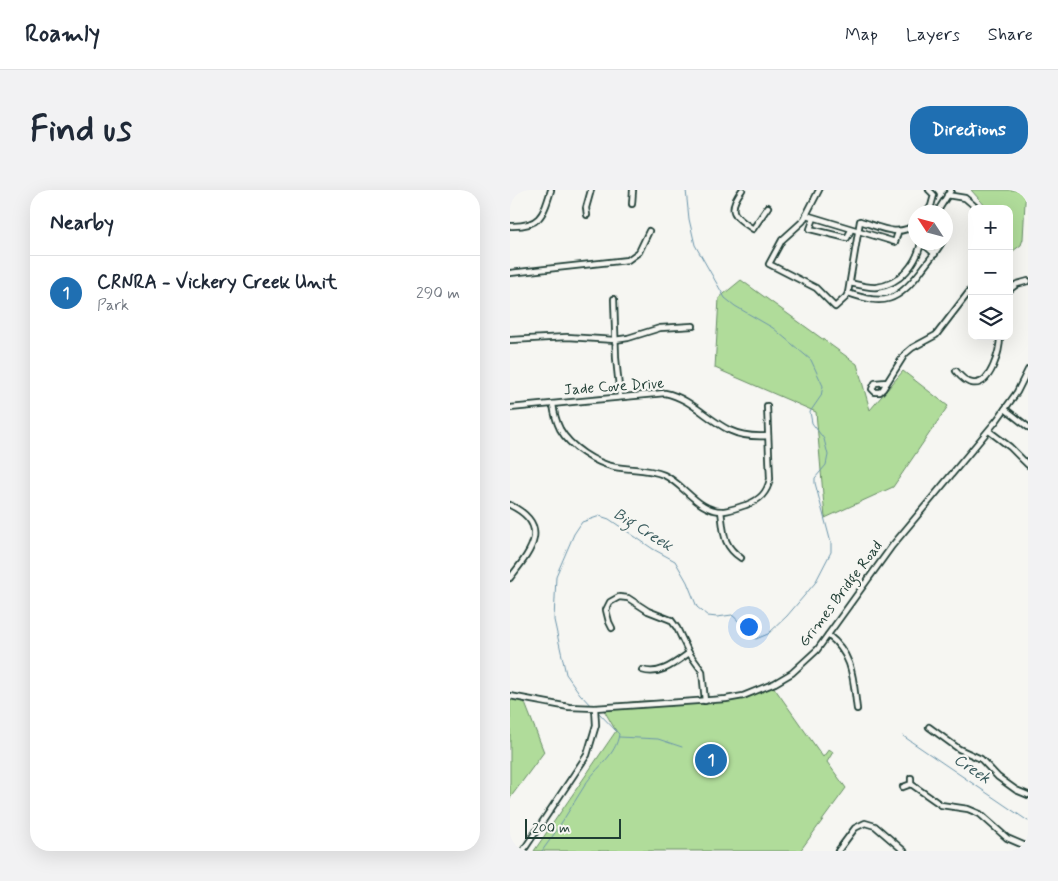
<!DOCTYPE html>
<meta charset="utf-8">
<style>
body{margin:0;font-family:Mynerve,sans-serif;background:#f2f2f3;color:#1f2937}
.controls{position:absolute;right:15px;top:15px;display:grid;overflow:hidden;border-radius:10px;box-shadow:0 5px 20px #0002}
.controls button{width:45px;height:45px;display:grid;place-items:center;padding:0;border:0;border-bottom:1px solid #e0e1e3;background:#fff;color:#1f2937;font:25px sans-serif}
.compass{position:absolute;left:398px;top:15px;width:45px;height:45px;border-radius:50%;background:#fff;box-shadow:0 5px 20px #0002;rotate:306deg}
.scale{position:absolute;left:15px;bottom:12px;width:96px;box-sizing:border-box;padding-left:5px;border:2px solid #1f3d34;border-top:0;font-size:14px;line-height:18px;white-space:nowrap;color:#1f3d34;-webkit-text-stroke:4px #f6f6f2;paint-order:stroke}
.you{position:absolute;left:238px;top:436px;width:18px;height:18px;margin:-12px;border:4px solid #fff;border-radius:50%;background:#1a73e8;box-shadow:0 0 0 8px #1a73e833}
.badge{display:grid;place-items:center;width:32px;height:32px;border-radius:50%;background:#1f6fb2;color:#fff;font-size:16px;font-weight:700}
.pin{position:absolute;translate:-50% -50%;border:2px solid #fff;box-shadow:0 1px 5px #0006}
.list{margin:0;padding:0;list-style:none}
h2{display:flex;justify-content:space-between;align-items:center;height:65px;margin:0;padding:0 20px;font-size:21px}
h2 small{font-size:16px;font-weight:400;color:#747a83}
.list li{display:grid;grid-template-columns:32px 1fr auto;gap:15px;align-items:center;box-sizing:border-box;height:75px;padding:0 20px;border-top:1px solid #e0e1e3}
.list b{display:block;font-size:19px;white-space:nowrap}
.list p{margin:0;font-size:16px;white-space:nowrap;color:#747a83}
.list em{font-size:16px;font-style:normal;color:#747a83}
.icon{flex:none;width:28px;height:28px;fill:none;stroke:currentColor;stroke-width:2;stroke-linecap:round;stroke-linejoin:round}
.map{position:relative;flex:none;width:518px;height:661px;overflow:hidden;border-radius:20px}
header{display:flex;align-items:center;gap:30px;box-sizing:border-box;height:70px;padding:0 25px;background:#fff;border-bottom:1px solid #e0e1e3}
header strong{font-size:24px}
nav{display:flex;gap:28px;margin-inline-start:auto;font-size:18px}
.intro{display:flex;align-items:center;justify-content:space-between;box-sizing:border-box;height:120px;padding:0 30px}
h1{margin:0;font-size:35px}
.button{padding:12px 22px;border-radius:20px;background:#1f6fb2;color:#fff;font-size:18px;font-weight:700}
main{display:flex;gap:30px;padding:0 30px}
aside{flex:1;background:#fff;border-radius:20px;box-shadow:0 5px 20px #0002}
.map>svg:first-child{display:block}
.green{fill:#b0dc9a;stroke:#688c67}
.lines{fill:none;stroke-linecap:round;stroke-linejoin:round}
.stream{stroke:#6b95ab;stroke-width:1}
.minor-casing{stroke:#1f3d34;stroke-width:8}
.minor{stroke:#f6f6f2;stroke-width:4.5}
.labels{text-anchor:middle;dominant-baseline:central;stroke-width:4.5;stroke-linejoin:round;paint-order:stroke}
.street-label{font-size:15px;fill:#1f3d34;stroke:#f6f6f2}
.water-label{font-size:16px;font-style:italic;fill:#385a5c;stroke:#f6f6f2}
</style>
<header>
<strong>Roamly</strong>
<nav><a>Map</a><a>Layers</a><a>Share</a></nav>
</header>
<div class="intro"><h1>Find us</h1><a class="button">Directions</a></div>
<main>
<aside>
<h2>Nearby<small></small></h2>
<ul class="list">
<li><span class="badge">1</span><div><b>CRNRA - Vickery Creek Unit</b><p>Park</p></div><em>290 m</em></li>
</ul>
</aside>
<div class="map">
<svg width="518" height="661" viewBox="0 0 518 661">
<rect width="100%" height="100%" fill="#f6f6f2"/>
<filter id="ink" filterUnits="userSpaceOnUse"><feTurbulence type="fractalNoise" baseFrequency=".02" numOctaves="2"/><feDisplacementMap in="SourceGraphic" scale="10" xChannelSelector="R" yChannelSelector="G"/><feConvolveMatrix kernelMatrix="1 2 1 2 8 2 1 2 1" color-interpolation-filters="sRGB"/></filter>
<g filter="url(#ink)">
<g class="green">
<polygon points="461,0 518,0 515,12 513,49 511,55 499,64 499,19 478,19"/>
<polygon points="231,90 347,174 360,220 393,181 438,216 383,297 315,328 306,222 205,178 209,108"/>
<polygon points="263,496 313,567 319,559 323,562 317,572 336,598 290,661 24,661 106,541 91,515 133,511 232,507"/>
<polygon points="0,507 13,508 34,562 0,608"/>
</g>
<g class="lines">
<g class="stream">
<path d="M82,517L70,504L56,484L44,430L46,386L64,344L72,332L90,326L99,329L143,359L165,371L177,392L187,417L198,426L207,427L222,425C234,434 232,443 246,449L258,444L277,426L305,393L321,362V353L305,293V288L316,275L318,265L314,249L302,233L300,222L311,206L313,196L301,170L263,138L225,116L215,108L185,55L179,29L176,0"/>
<polyline points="393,546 518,631"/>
<polyline points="109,547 148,549 172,557"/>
<path d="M32,661C48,640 61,617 75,595C86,577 106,566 109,544L87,521"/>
</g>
<g class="minor-casing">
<g id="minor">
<path d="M232,0C216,21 224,26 243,39L258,17"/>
<path d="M309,0L293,31L272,50L259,74L306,98L325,117L336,107L338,103L350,31C370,37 388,48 406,34"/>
<polyline points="437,5 455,8 468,19"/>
<polyline points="122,14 123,0"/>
<polyline points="417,22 421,16 424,5 419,0"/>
<polyline points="427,22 441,0"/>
<polyline points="77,25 76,18 81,0"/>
<polyline points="296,25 385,52 388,42"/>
<polyline points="304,28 300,39 337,48 341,40"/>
<path d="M0,36C30,37 33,26 41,0"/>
<polyline points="411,55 417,57 425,64"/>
<polyline points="0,83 118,70 129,62 139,41"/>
<path d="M340,93C349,95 359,98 367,97C390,94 407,74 411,52"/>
<polyline points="499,100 507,94 518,91"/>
<path d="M338,103C375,116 387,112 411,81C418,71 426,63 432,52"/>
<polyline points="104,109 106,168 110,207"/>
<polyline points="0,150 57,147 105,150 118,148 150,138 183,136"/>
<path d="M446,181C450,186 455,192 462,193C481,197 490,160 490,146"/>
<polyline points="377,192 365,193 362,199 365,202 370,202 373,199 395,164 402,158 426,145 462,98"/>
<path d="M43,214C44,222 46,231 50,239C60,257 85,273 105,277C121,280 138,278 154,285C174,294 189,323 214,321C222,320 229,317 236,315C250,310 257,303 260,289L257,216"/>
<path d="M0,218L155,203C180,208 197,229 219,240C232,246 245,247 258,246"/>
<polyline points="495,219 518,237"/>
<polyline points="479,241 500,257 518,275"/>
<path d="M0,315C43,336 20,362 0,388"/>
<path d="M211,321C214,342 212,355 231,368"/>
<polyline points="102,438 99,432 96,420 100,412 109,407 118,408 138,421 161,430 167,438 179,463 192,481 195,511"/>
<path d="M318,445C344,465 343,490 347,519"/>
<path d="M132,480C150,486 165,473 179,463"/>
<polyline points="0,506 59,517 85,518 216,509 233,506 265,493 282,483 307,460 382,356 487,230 507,202 518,180"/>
<polyline points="419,537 449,559 471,569 488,587 506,600 518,605"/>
<polyline points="401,594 431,615 458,619 470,624 497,648 518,657"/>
<polyline points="393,597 401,594 401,588"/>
<polyline points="13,661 77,565 86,535 85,518"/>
<polyline points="328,661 345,638 355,633 365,636 394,661"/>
</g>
</g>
<use href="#minor" class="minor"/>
</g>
</g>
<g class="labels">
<g class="street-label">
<text transform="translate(104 197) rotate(-4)">Jade Cove Drive</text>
<text transform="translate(331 404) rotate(-53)">Grimes Bridge Road</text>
</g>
<g class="water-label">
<text transform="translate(133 340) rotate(32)">Big Creek</text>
<text transform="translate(462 579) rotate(34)">Creek</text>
</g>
</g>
</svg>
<div class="controls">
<button>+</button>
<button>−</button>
<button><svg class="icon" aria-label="layers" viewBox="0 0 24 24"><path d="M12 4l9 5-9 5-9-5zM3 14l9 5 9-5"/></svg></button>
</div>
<svg class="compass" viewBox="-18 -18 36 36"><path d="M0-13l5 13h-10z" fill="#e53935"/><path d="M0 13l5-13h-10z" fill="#747a83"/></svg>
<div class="scale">200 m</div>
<div class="you"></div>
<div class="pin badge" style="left:201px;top:570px">1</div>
</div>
</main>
